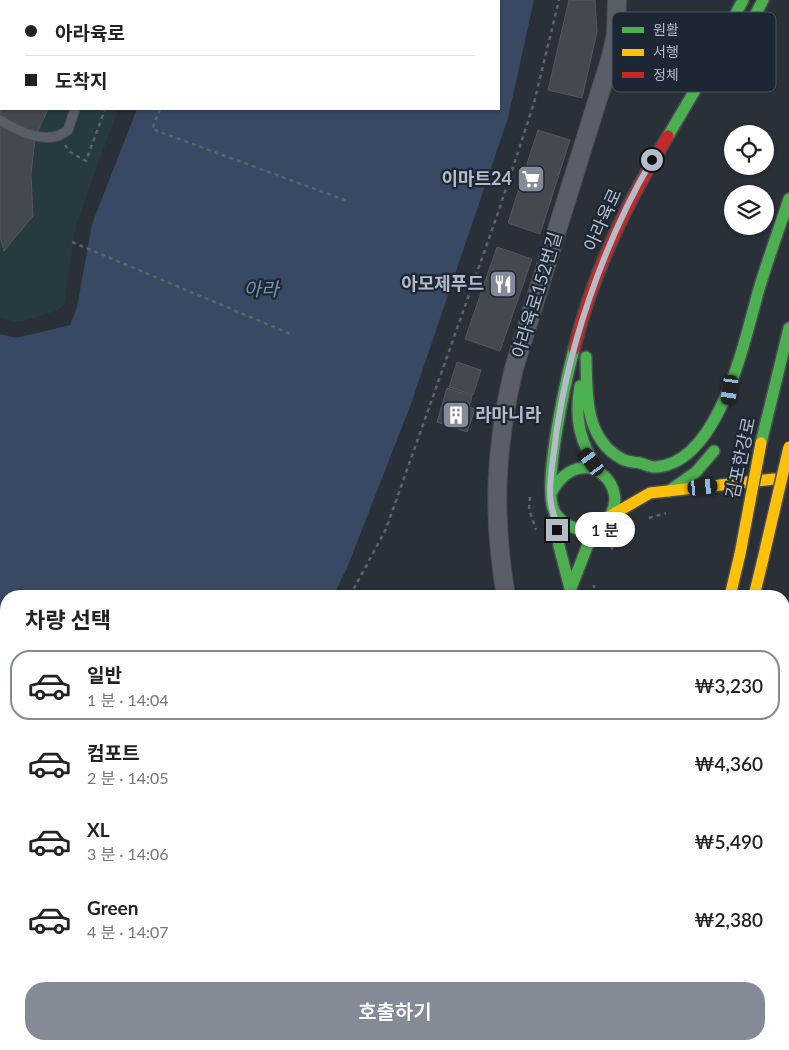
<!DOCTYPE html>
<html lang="ko">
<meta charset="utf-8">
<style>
:root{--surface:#fff;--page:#f6f6f6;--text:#222;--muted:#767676;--line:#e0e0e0;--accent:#848b96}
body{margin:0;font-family:Lato,"Noto Sans KR",sans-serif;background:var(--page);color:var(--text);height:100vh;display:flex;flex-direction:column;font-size:19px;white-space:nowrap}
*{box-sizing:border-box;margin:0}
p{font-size:16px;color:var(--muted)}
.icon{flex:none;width:28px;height:28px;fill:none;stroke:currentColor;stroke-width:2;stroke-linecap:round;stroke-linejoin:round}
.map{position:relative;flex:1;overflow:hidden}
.sheet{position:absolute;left:0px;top:590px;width:790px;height:460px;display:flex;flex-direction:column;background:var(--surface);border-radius:20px 20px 0 0;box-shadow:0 1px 4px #0004}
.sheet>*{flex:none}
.guide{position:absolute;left:0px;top:0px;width:500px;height:110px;box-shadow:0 1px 4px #0004;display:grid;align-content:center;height:110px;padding:0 25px;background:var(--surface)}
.buttons{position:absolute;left:724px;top:125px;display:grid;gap:10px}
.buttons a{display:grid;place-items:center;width:50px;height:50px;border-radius:50%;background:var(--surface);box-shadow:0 1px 4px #0004;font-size:25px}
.end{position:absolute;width:22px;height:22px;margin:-11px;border:6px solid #b4bcc9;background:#111;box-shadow:0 0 0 2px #111}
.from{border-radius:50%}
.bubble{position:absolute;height:35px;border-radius:18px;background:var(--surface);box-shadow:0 1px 4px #0004;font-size:16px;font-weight:600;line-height:35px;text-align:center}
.car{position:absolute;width:15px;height:30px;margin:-15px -8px;border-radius:6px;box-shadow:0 0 4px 1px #0007;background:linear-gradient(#222 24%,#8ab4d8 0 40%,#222 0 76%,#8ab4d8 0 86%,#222 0)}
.guide b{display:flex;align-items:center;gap:18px;height:48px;font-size:19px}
.guide b+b{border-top:1px solid var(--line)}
.guide i{width:12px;height:12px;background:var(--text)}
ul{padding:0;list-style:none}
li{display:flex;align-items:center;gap:15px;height:70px;margin:0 10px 8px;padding:0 15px;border:2px solid transparent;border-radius:20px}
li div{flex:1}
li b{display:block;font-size:19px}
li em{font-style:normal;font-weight:600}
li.current{border-color:var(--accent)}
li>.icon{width:45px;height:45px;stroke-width:1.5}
h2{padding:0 25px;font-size:22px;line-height:60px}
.action{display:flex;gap:10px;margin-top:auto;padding:10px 25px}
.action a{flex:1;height:58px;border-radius:20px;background:var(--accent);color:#fff;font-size:20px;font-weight:600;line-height:58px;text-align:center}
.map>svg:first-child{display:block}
</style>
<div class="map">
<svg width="789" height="1050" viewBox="0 0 789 1050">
<rect width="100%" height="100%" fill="#2a3038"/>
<path fill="#273a3e" d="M0,0L30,1H1V109H118L76,225L64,305L56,311L23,321L15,322L0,317Z"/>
<path fill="#384963" d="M178,0H534L508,118L411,404L347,568L333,596H6V1044H115L114,1050H0V334L16,338L70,325L77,307L92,224L137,109H499V1Z
M789,746V806L784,831V768Z"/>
<path fill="#444950" stroke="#52575f" d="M569,0H595L597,32L582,98L548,90Z
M0,90L1,109H48L35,138L31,175L33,216L4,251L0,237Z
M538,130L570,140L540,234L508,223Z
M497,247L532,259L500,351L465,339Z
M457,362L481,370L473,395L449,387Z
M447,388L472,396L469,407L475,409L467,432L437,422Z
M788,1003H789V1029L784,1020Z
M319,1044H343L355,1050H316Z"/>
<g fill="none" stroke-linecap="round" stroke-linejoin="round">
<g stroke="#484c53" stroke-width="11">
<path id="lane" d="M0,21L1,22
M0,120C18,131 48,147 68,130L75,109"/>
</g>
<g stroke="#484c53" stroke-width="20">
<path id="street" d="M506,596C492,516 495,447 514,368L610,60L616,35L617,0
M784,693L789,680
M784,946L789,920
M434,1050L436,1044
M702,1050L703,1044
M763,1050L764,1044"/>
</g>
<g stroke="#484c53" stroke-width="14">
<path id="fast" d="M741,42L763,0
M668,136L704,75L743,0
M586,357C587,394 584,438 622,459C627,462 634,462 640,463C644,464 650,467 655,467C720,464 745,338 759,289C768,259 779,229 789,199
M580,386C574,419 580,443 599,471
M761,443L789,328
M669,491L696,472L714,451
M551,493C583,435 637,491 605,521C598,528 588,531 577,529C567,526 559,520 554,511C542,485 566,380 574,349
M555,514L559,546L572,596
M571,588L587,547L602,524
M527,1050L529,1044
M612,1050L614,1044
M636,1050L638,1044"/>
</g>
<g stroke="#484c53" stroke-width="14">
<path id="slow" d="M610,516L650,493L774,479
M730,596L740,554
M754,596L763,559"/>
</g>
<g stroke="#484c53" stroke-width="14">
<path id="jam" d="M574,349C593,272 626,203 668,136"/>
</g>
<path stroke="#5d636a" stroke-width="2.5" stroke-dasharray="4 4" stroke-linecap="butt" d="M144,1V0
M160,109L152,129L350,202
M65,145L70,152L86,161L105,109
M72,242L293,335
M530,497L529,509L536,530
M649,518L666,513
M611,549L632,528
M350,596L386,529L499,210L534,103L559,0
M594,596V585"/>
<use href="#lane" stroke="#5a5e66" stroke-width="9"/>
<use href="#street" stroke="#5a5e66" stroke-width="18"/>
<use href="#fast" stroke="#4caf50" stroke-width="11"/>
<use href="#slow" stroke="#ffc107" stroke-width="11"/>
<use href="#jam" stroke="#c62828" stroke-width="11"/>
<g stroke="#474c53" stroke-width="14" stroke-linecap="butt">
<path id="slow-bridge" d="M740,554L761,443
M763,559L789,447"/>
</g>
<use href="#slow-bridge" stroke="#ffc107" stroke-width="11"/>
</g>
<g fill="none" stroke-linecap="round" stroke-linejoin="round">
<path stroke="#b4bcc9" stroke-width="6" d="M557,530C556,521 553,513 551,504C548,488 552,467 554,451C565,354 603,243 652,160"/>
</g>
<defs>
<g id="supermarket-square" transform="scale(1.4375)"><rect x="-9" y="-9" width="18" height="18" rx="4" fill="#848b96" stroke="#1d2633"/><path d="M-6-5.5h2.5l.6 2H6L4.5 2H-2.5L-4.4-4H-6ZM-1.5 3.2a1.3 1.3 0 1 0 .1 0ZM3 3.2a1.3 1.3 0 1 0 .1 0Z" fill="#fff"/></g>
<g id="restaurant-square" transform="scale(1.4375)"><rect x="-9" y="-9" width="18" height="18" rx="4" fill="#848b96" stroke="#1d2633"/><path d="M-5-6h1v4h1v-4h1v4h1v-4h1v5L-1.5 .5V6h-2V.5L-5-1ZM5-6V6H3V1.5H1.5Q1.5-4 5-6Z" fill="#fff"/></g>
<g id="building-square" transform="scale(1.4375)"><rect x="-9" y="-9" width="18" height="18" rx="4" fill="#848b96" stroke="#1d2633"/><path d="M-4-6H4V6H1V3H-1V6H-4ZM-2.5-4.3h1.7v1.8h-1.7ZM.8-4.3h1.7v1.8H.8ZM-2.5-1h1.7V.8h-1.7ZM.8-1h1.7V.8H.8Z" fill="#fff"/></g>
</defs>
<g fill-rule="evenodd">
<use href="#supermarket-square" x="531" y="179"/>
<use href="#restaurant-square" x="503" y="284"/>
<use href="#building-square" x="456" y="415"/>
</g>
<g text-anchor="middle" stroke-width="4.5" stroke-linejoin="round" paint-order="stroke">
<g font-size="18" font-weight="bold" fill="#b4bcc9" stroke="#1d2633" text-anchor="end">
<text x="512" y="185">이마트24</text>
<text x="484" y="290">아모제푸드</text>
<text x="475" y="421" text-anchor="start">라마니라</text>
</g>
<g font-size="18" fill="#b4bcc9" stroke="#1d2633">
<text transform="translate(603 220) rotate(-66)" y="6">아라육로</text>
<text transform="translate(537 295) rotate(-73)" y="6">아라육로152번길</text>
<text transform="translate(741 458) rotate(-78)" y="6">김포한강로</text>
</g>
<g font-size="19" font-style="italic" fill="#7c92b1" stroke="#1d2633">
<text x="261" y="296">아라</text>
</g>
</g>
<rect x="612" y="12" width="164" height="80" rx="8" fill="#1d2633" stroke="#4a5360" stroke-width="1"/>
<rect x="622" y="27" width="22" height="6" fill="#4caf50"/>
<rect x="622" y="49" width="22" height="7" fill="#ffc107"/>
<rect x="622" y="72" width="22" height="6" fill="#c62828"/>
<g font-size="14" fill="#b4bcc9">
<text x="653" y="35">원활</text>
<text x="653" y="57">서행</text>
<text x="653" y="80">정체</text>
</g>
</svg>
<div class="buttons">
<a><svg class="icon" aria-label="locate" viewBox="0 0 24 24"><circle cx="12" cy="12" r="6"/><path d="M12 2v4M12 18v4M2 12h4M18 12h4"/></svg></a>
<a><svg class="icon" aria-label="layers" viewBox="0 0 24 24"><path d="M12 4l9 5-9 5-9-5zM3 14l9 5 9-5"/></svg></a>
</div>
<i class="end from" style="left:652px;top:160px"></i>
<i class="end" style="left:557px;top:530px"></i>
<div class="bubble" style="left:575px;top:512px;width:60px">1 분</div>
<i class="car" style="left:730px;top:390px;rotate:188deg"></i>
<i class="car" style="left:592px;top:462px;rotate:324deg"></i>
<i class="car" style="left:703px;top:487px;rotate:84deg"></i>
<div class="guide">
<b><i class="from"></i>아라육로</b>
<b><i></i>도착지</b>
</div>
<section class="sheet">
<h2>차량 선택</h2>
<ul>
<li class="current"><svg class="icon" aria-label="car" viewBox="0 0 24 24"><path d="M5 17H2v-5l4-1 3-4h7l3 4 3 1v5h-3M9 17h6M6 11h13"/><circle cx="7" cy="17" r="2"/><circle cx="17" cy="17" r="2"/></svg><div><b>일반</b><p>1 분 · 14:04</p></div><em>₩3,230</em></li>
<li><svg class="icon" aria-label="car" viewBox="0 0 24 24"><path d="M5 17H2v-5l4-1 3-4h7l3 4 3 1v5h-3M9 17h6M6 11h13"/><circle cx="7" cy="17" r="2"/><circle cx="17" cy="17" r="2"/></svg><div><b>컴포트</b><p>2 분 · 14:05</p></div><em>₩4,360</em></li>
<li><svg class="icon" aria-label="car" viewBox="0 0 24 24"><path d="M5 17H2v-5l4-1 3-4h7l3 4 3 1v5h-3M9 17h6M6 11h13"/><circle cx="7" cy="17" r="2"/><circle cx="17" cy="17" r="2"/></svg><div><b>XL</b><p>3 분 · 14:06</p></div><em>₩5,490</em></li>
<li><svg class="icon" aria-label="car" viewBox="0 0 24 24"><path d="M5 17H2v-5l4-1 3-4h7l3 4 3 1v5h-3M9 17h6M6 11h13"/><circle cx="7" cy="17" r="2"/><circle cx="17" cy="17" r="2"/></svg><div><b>Green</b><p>4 분 · 14:07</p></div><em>₩2,380</em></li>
</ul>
<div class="action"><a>호출하기</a></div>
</section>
</div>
